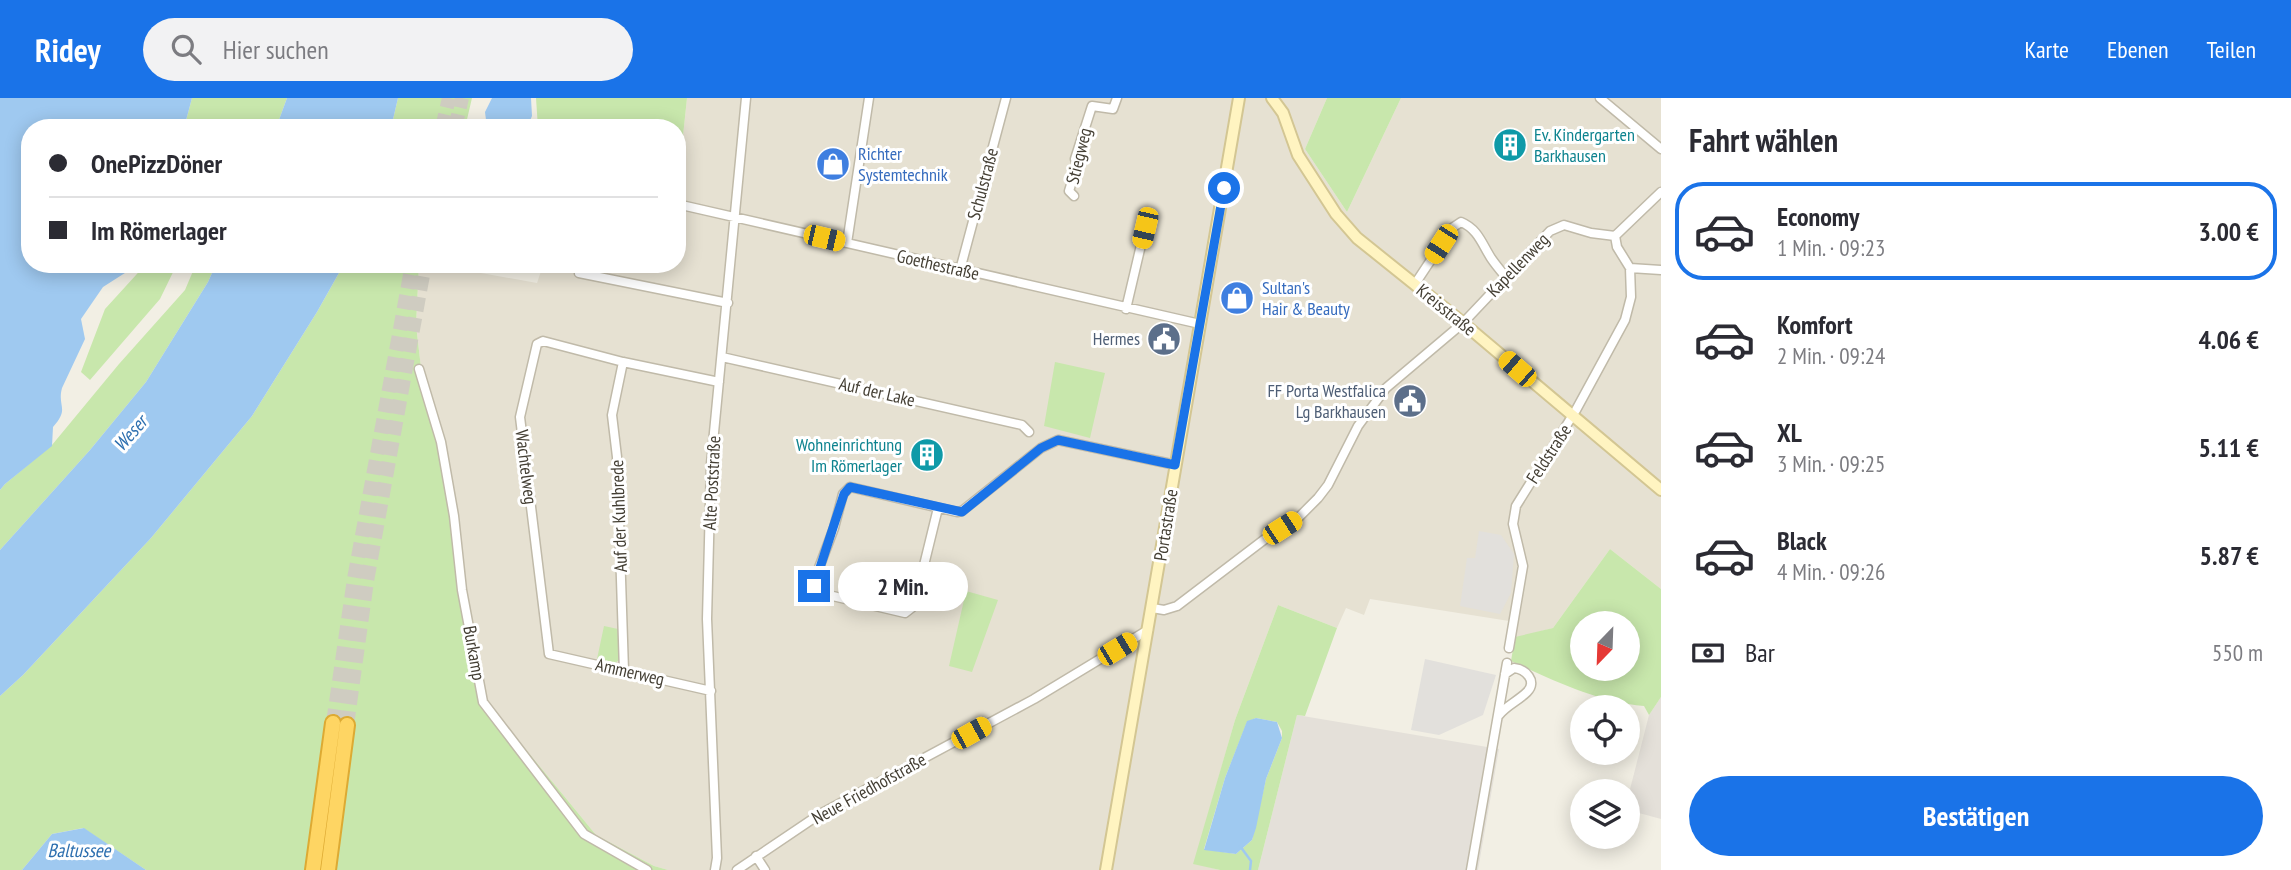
<!DOCTYPE html>
<html lang="de">
<meta charset="utf-8">
<style>
:root{--surface:#fff;--page:#f2f2f3;--text:#2b2b33;--muted:#7c7c81;--line:#e1e1e2;--accent:#1a73e8}
body{margin:0;font-family:"PT Sans Narrow",sans-serif;background:var(--page);color:var(--text);height:100vh;display:flex;flex-direction:column;font-size:26px;white-space:nowrap}
*{box-sizing:border-box;margin:0}
p{font-size:23px;color:var(--muted)}
.icon{flex:none;width:38px;height:38px;fill:none;stroke:currentColor;stroke-width:2;stroke-linecap:round;stroke-linejoin:round}
.map{position:relative;flex:1;overflow:hidden}
.details{display:flex;flex-direction:column;background:var(--surface);width:630px}
.details>*{flex:none}
.guide{position:absolute;left:21px;top:21px;width:665px;height:154px;border-radius:28px;box-shadow:0 4px 18px #0003;display:grid;align-content:center;height:154px;padding:0 28px;background:var(--surface)}
.needle{width:46px;rotate:203deg}
.tools{position:absolute;left:1570px;top:513px;display:grid;gap:14px}
.tools a{display:grid;place-items:center;width:70px;height:70px;border-radius:50%;background:var(--surface);box-shadow:0 4px 18px #0003;font-size:35px}
.end{position:absolute;width:32px;height:32px;margin:-16px;border:9px solid #1a73e8;background:#fff;box-shadow:0 0 0 4px #fff}
.from{border-radius:50%}
.bubble{position:absolute;height:49px;border-radius:24px;background:var(--surface);box-shadow:0 4px 18px #0003;font-size:23px;font-weight:700;line-height:49px;text-align:center}
.car{position:absolute;width:21px;height:42px;margin:-21px -10px;border-radius:9px;box-shadow:0 0 5px 2px #0007;background:linear-gradient(#f5c518 24%,#345 0 40%,#f5c518 0 76%,#345 0 86%,#f5c518 0)}
.guide b{display:flex;align-items:center;gap:24px;height:66px;font-size:26px}
.guide b+b{border-top:2px solid var(--line)}
.guide i{width:18px;height:18px;background:var(--text)}
ul{padding:0;list-style:none}
li{display:flex;align-items:center;gap:21px;height:98px;margin:0 14px 10px;padding:0 14px;border:4px solid transparent;border-radius:28px}
li div{flex:1}
li b{display:block;font-size:26px}
li em{font-style:normal;font-weight:700}
li.current{border-color:var(--accent)}
li>.icon{width:63px;height:63px;stroke-width:1.5}
h2{padding:0 28px;font-size:32px;line-height:84px}
.pay{display:flex;align-items:center;gap:18px;height:77px;padding:0 28px;font-size:26px}
.pay p{margin-inline-start:auto}
.button{display:flex;gap:14px;margin-top:auto;padding:14px 28px}
.button a{flex:1;height:80px;border-radius:42px;background:var(--accent);color:#fff;font-size:28px;font-weight:700;line-height:80px;text-align:center}
header{display:flex;align-items:center;gap:42px;box-sizing:border-box;height:98px;padding:0 35px;background:var(--accent);color:#fff}
header strong{font-size:33px}
nav{display:flex;gap:38px;margin-inline-start:auto;font-size:24px}
.search{width:490px;height:63px;background:var(--page);display:flex;align-items:center;gap:18px;box-sizing:border-box;padding:0 24px;border-radius:38px;color:var(--muted);font-size:26px}
main{display:flex;flex:1;min-height:0}
.map>svg:first-child{display:block}
</style>
<header>
<strong>Ridey</strong>
<div class="search"><svg class="icon" aria-label="search" viewBox="0 0 24 24"><circle cx="10" cy="10" r="6"/><path d="M15 15l6 6"/></svg>Hier suchen</div>
<nav><a>Karte</a><a>Ebenen</a><a>Teilen</a></nav>
</header>
<main>
<div class="map">
<svg width="1661" height="772" viewBox="0 0 1661 772">
<rect width="100%" height="100%" fill="#f2efe4"/>
<path fill="#e6e1d2" d="M687,0H1327L1305,51L1347,114L1401,0H1661V491L1610,451L1553,530L1519,539L1507,538L1509,523L1370,501L1364,517L1346,510L1337,530L1278,507L1235,622L1194,765L1220,772H668L654,768L596,737L482,598L421,270L416,227L419,166H431L537,185L543,167L677,166V76H679Z"/>
<path fill="#e4e0d9" d="M1661,599V721L1628,712V699L1649,617Z
M1297,617L1499,651L1478,772H1258Z"/>
<path fill="#c8e7ac" fill-rule="evenodd" d="M192,0H287L276,30H184Z
M398,0H472L465,30H391Z
M536,0H687L679,76H677V30H538Z
M1327,0H1401L1347,114L1305,51Z
M146,166H177L160,201L90,282L81,274L105,211Z
M196,166H216L208,184L146,284L90,352L0,452V392L5,386L52,347L119,266L185,192Z
M344,166H419L416,227L421,270L443,344L482,598L596,737L654,768L668,772H146L83,730L52,736L22,772H0V598L23,577L151,440L252,318L317,214Z
M1055,264L1105,275L1090,340L1044,328Z
M1610,451L1661,491V599L1649,617L1644,608C1598,604 1552,582 1511,563L1515,539L1553,530ZM1582,525H1628V570H1582Z
M966,493L998,502L972,574L949,568Z
M1278,507L1337,530L1305,618L1297,617L1258,772H1220L1193,766L1235,622ZM1256,620L1277,624L1282,633V640L1266,681L1252,742L1236,756L1204,751L1225,680L1247,624Z
M604,528L618,531L619,562L615,565L597,561Z"/>
<path fill="#e2e0dc" d="M1479,433L1501,437L1514,456L1511,495L1500,516L1460,508L1467,460H1475Z
M1425,561L1496,577L1483,617L1439,637L1411,632Z"/>
<path fill="#9fc9f0" d="M0,0H192L184,30H30V166H139L103,189L81,221L85,241L62,290C57,309 70,310 53,329L52,348L5,386L0,392Z
M287,0H398L391,30H276Z
M492,0H531L532,18L527,30H487L485,14Z
M216,166H344L317,214L252,318L151,440L23,577L0,598V452L90,352L146,284L208,184Z
M1256,620L1277,624L1282,640L1266,681L1256,730L1252,742L1236,756L1204,752L1225,680L1247,623Z
M84,730L146,772H22L52,736Z"/>
<g fill="none" stroke-linecap="round" stroke-linejoin="round">
<path stroke="#9fc9f0" stroke-width="2.5" d="M1240,748L1251,763L1250,772"/>
<path stroke="#cfccc1" stroke-width="14" stroke-dasharray="14 7" stroke-linecap="butt" d="M442,30L449,0
M455,30L462,0
M333,625L354,481L412,166
M347,627L367,483L425,166"/>
<g stroke="#c0baa9" stroke-width="11">
<path id="street" d="M1600,0L1661,51
M1074,98L1069,93L1077,67L1075,61L1092,8L1113,11L1117,0
M677,106L1200,226
M1615,138L1617,149L1630,170L1661,172
M1615,138L1661,94
M847,145L869,0
M960,172L1006,0
M579,175L728,205
M1415,186L1452,130L1461,124C1478,131 1482,146 1491,160C1495,166 1500,172 1505,178
M1126,211L1145,130
M722,259L1022,327L1029,334
M623,264L612,317L617,359L624,573
M419,271L441,344L454,418L462,492L483,604L584,736L647,772
M938,410L914,508L905,515L820,495L816,492L814,483L834,430L843,396L850,389L957,414L962,413L1041,350L1058,342L1176,367
M1152,510L1164,512L1177,508L1265,441L1299,419L1318,400L1328,387L1358,328L1386,290L1463,225L1550,133L1564,127L1591,135L1615,138
M1509,550L1523,468L1513,426L1516,408L1576,312L1625,222L1631,199L1630,170
M711,593L549,556L520,319L537,246L543,243L623,264L719,284
M1499,617C1507,607 1518,603 1527,594C1538,583 1525,571 1514,570L1505,576
M756,758L765,772
M715,772L717,760L707,521L711,366L746,0
M737,772L820,716L1034,601L1148,532
M1471,772L1507,565"/>
</g>
<g stroke="#d3c693" stroke-width="14">
<path id="secondary" d="M1272,0L1283,15L1298,57L1336,116L1357,140L1463,225L1661,392
M1106,772L1239,0"/>
</g>
<g stroke="#da3" stroke-width="18">
<path id="highway" d="M313,772L333,625
M328,772L347,627"/>
</g>
<use href="#street" stroke="#fff" stroke-width="8"/>
<use href="#secondary" stroke="#fff4c1" stroke-width="10"/>
<use href="#highway" stroke="#fed563" stroke-width="14"/>
</g>
<g fill="none" stroke-linecap="round" stroke-linejoin="round">
<path stroke="#1a73e8" stroke-width="9" d="M814,488L844,396L850,389L962,414L1041,350L1058,342L1175,367L1224,90"/>
</g>
<defs>
<g id="building-disc" transform="scale(1.75)"><circle r="9.5" fill="#0f9aa8" stroke="#fff"/><path d="M-4-6H4V6H1V3H-1V6H-4ZM-2.5-4.3h1.7v1.8h-1.7ZM.8-4.3h1.7v1.8H.8ZM-2.5-1h1.7V.8h-1.7ZM.8-1h1.7V.8H.8Z" fill="#fff"/></g>
<g id="shop-disc" transform="scale(1.75)"><circle r="9.5" fill="#3f7fe0" stroke="#fff"/><path d="M-5-2.5h2.3a2.7 3.5 0 0 1 5.4 0H5L5.5 6h-11ZM-1.5-2.5h3a1.5 2.3 0 0 0-3 0Z" fill="#fff"/></g>
<g id="civic-disc" transform="scale(1.75)"><circle r="9.5" fill="#5c6f8a" stroke="#fff"/><path d="M-.6-6.5H3V-4.5H.6V-3L4-1V1h2V6H-6V1h2V-1L-.6-3ZM-1.2 2.5V6h2.4V2.5Z" fill="#fff"/></g>
</defs>
<g fill-rule="evenodd">
<use href="#building-disc" x="1510" y="47"/>
<use href="#shop-disc" x="833" y="66"/>
<use href="#shop-disc" x="1237" y="200"/>
<use href="#civic-disc" x="1164" y="241"/>
<use href="#civic-disc" x="1410" y="303"/>
<use href="#building-disc" x="927" y="357"/>
</g>
<g text-anchor="middle" stroke-width="6" stroke-linejoin="round" paint-order="stroke">
<g font-size="18" fill="#0d838f" stroke="#fff" text-anchor="start">
<text x="1534" y="43">Ev. Kindergarten<tspan x="1534" dy="21">Barkhausen</tspan></text>
<text x="902" y="353" text-anchor="end">Wohneinrichtung<tspan x="902" dy="21">Im Römerlager</tspan></text>
</g>
<g font-size="18" fill="#366cbe" stroke="#fff" text-anchor="start">
<text x="858" y="62">Richter<tspan x="858" dy="21">Systemtechnik</tspan></text>
<text x="1262" y="196">Sultan's<tspan x="1262" dy="21">Hair &amp; Beauty</tspan></text>
</g>
<g font-size="18" fill="#443f34" stroke="#fff">
<text transform="translate(1079 58) rotate(-76)" y="6">Stiegweg</text>
<text transform="translate(983 86) rotate(-75)" y="6">Schulstraße</text>
<text transform="translate(938 167) rotate(13)" y="6">Goethestraße</text>
<text transform="translate(1518 167) rotate(-46)" y="6">Kapellenweg</text>
<text transform="translate(1446 212) rotate(39)" y="6">Kreisstraße</text>
<text transform="translate(877 294) rotate(13)" y="6">Auf der Lake</text>
<text transform="translate(1549 356) rotate(-57)" y="6">Feldstraße</text>
<text transform="translate(526 369) rotate(83)" y="6">Wachtelweg</text>
<text transform="translate(712 385) rotate(-87)" y="6">Alte Poststraße</text>
<text transform="translate(619 418) rotate(-92)" y="6">Auf der Kuhlbrede</text>
<text transform="translate(1166 427) rotate(-81)" y="6">Portastraße</text>
<text transform="translate(474 555) rotate(80)" y="6">Burkamp</text>
<text transform="translate(630 574) rotate(13)" y="6">Ammerweg</text>
<text transform="translate(869 691) rotate(-29)" y="6">Neue Friedhofstraße</text>
</g>
<g font-size="18" fill="#4e5e75" stroke="#fff" text-anchor="end">
<text x="1140" y="247">Hermes</text>
<text x="1386" y="299">FF Porta Westfalica<tspan x="1386" dy="21">Lg Barkhausen</tspan></text>
</g>
<g font-size="19" font-style="italic" fill="#2d6faf" stroke="#fff">
<text transform="translate(130 335) rotate(-49)" y="7">Weser</text>
<text x="79" y="759">Baltussee</text>
</g>
</g>
</svg>
<div class="tools">
<a><svg class="needle" viewBox="-14 -14 28 28"><path d="M0-13l5 13h-10z" fill="#e53935"/><path d="M0 13l5-13h-10z" fill="#7c7c81"/></svg></a>
<a><svg class="icon" aria-label="locate" viewBox="0 0 24 24"><circle cx="12" cy="12" r="6"/><path d="M12 2v4M12 18v4M2 12h4M18 12h4"/></svg></a>
<a><svg class="icon" aria-label="layers" viewBox="0 0 24 24"><path d="M12 4l9 5-9 5-9-5zM3 14l9 5 9-5"/></svg></a>
</div>
<i class="end from" style="left:1224px;top:90px"></i>
<i class="end" style="left:814px;top:488px"></i>
<div class="bubble" style="left:838px;top:464px;width:130px">2 Min.</div>
<i class="car" style="left:1145px;top:130px;rotate:193deg"></i>
<i class="car" style="left:824px;top:140px;rotate:103deg"></i>
<i class="car" style="left:1441px;top:146px;rotate:213deg"></i>
<i class="car" style="left:1517px;top:271px;rotate:311deg"></i>
<i class="car" style="left:1282px;top:430px;rotate:57deg"></i>
<i class="car" style="left:1117px;top:551px;rotate:59deg"></i>
<i class="car" style="left:971px;top:635px;rotate:61deg"></i>
<div class="guide">
<b><i class="from"></i>OnePizzDöner</b>
<b><i></i>Im Römerlager</b>
</div>
</div>
<section class="details">
<h2>Fahrt wählen</h2>
<ul>
<li class="current"><svg class="icon" aria-label="car" viewBox="0 0 24 24"><path d="M5 17H2v-5l4-1 3-4h7l3 4 3 1v5h-3M9 17h6M6 11h13"/><circle cx="7" cy="17" r="2"/><circle cx="17" cy="17" r="2"/></svg><div><b>Economy</b><p>1 Min. · 09:23</p></div><em>3.00 €</em></li>
<li><svg class="icon" aria-label="car" viewBox="0 0 24 24"><path d="M5 17H2v-5l4-1 3-4h7l3 4 3 1v5h-3M9 17h6M6 11h13"/><circle cx="7" cy="17" r="2"/><circle cx="17" cy="17" r="2"/></svg><div><b>Komfort</b><p>2 Min. · 09:24</p></div><em>4.06 €</em></li>
<li><svg class="icon" aria-label="car" viewBox="0 0 24 24"><path d="M5 17H2v-5l4-1 3-4h7l3 4 3 1v5h-3M9 17h6M6 11h13"/><circle cx="7" cy="17" r="2"/><circle cx="17" cy="17" r="2"/></svg><div><b>XL</b><p>3 Min. · 09:25</p></div><em>5.11 €</em></li>
<li><svg class="icon" aria-label="car" viewBox="0 0 24 24"><path d="M5 17H2v-5l4-1 3-4h7l3 4 3 1v5h-3M9 17h6M6 11h13"/><circle cx="7" cy="17" r="2"/><circle cx="17" cy="17" r="2"/></svg><div><b>Black</b><p>4 Min. · 09:26</p></div><em>5.87 €</em></li>
</ul>
<div class="pay"><svg class="icon" aria-label="cash" viewBox="0 0 24 24"><path d="M3 7h18v10H3z"/><circle cx="12" cy="12" r="2"/></svg>Bar<p>550 m</p></div>
<div class="button"><a>Bestätigen</a></div>
</section>
</main>
